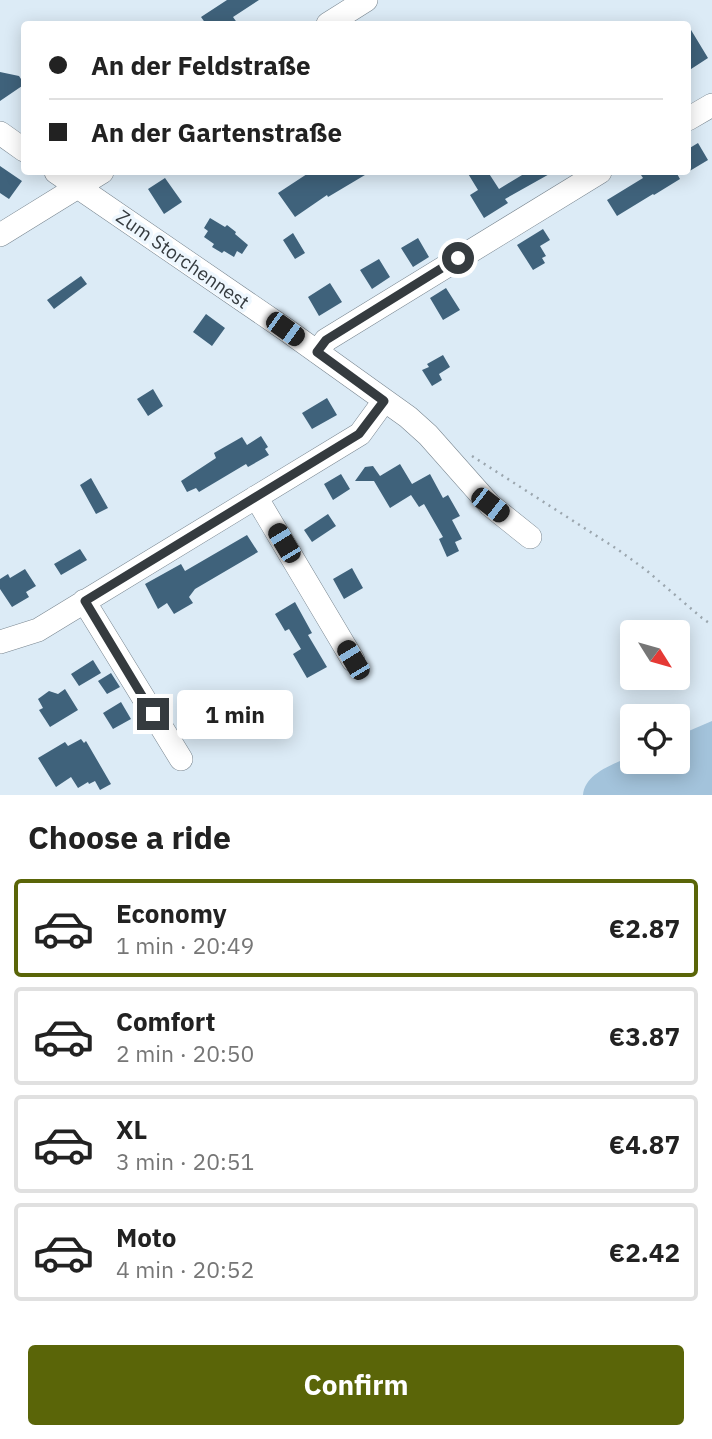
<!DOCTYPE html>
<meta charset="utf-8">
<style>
:root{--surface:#fff;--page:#f2f2f2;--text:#222;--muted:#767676;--line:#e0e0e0;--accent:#5a6508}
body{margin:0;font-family:"IBM Plex Sans",sans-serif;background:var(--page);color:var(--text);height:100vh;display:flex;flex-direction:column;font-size:26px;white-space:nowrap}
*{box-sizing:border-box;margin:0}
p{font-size:23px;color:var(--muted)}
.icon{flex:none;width:38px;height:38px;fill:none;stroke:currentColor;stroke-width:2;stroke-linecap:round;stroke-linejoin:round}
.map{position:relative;height:795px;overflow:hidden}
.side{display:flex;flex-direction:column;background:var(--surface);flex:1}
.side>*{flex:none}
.banner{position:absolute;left:21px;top:21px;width:670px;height:154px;border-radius:7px;box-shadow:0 4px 18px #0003;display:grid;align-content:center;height:154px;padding:0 28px;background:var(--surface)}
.needle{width:46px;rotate:127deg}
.buttons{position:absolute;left:620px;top:620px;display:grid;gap:14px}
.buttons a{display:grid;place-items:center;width:70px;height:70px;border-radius:7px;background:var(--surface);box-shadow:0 4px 18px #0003;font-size:35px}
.end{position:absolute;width:32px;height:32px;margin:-16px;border:9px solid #353b3f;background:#fff;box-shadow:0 0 0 4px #fff}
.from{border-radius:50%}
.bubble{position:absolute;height:49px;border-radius:7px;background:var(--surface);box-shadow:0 4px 18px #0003;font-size:23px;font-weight:700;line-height:49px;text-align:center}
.car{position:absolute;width:21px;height:42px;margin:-21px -10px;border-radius:9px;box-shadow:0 0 5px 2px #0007;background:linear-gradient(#222 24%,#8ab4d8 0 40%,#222 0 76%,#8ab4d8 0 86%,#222 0)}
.banner b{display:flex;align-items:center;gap:24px;height:66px;font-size:26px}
.banner b+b{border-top:2px solid var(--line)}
.banner i{width:18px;height:18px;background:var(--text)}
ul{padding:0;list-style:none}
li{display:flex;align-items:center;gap:21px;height:98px;margin:0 14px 10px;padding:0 14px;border:4px solid var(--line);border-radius:7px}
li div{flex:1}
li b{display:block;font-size:26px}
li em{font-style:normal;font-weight:700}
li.current{border-color:var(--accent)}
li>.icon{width:63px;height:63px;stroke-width:1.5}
h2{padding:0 28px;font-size:32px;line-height:84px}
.button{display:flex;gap:14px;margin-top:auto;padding:14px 28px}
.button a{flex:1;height:80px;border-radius:7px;background:var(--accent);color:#fff;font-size:28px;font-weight:700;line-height:80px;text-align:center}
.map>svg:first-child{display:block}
</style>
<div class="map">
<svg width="712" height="795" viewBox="0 0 712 795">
<rect width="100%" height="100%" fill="#dcebf6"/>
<path fill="#a3c3db" d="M712,721V795H583C585,773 614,764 632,756V761H677V736Z"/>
<path fill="#3f627b" d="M227,0H259L233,17L238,24H206L201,17Z
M688,25L708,58L688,71Z
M0,72L19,76L23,82L22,86L0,101Z
M698,143L708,160L688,172V149Z
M0,166L22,181L9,199L0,193Z
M310,172H370L328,197L327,195L295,217L278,193Z
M467,172H488L499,189L527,172H553L505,199L508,203L484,218L470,195L478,190Z
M639,172H676L680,179L654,195L653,194L617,216L607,200L643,178Z
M165,178L182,202L164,214L148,189Z
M210,218L225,227L227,225L236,232L235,234L248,245L242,254L237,251L234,257L224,251L222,253L212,247L214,244L204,237L208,231L204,228Z
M543,229L550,240L540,246L546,256L542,258L545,263L533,270L517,245Z
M293,233L305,253L295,259L283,240Z
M418,238L429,257L413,267L401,248Z
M379,259L390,277L372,289L360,270Z
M81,276L87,284L54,309L47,300Z
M330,283L342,302L319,316L308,297Z
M446,288L460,310L443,320L430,298Z
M206,314L225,328L212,346L193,332Z
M443,355L450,367L439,374L442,380L432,386L422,370L429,367L427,364Z
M153,389L163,406L148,416L137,399Z
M327,398L337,415L312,429L302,413Z
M261,436L268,447L265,449L269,455L248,467L246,464L199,492L196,488L187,492L181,481L216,458L214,453L242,437L247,445Z
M400,464L412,484L430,474L443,498L448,495L460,516L452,520L462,539L455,542L459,551L447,557L439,539L443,537L424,504L419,507L411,495L390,508L374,481H355L365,467L373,466L380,476Z
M341,474L350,489L333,500L324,484Z
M91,478L108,508L96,514L80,485Z
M328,514L336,526L312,542L304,530Z
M247,535L258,552L195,589L189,597L193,603L174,614L167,603L158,609L145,584L181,564L185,571Z
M80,549L87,560L61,575L54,564Z
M352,568L363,588L344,599L333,579Z
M25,569L36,586L26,592L29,597L12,607L0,589V579L8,574L10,578Z
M295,602L312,633L308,635L327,667L307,678L293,654L301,649L289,629L285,631L275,614Z
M93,660L101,673L79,686L71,674Z
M111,673L120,687L107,694L98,681Z
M65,689L78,710L50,727L39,710L43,708L38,699L49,691L58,694Z
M242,692L250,706L236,714L229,702L232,701L230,699Z
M121,702L131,719L113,729L103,713Z
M81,739L84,743L86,741L111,784L100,790L95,781L89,784L88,782L78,788L71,777L56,787L38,758L65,742L68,746Z"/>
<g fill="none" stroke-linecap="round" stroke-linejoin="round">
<g stroke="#78858f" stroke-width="24">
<path id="minor" d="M328,24L366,0
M688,119L712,105
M0,133L24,150
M56,172L285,329L408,417L428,435L490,505L530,537
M0,235L102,172
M317,352L326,340L600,172
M256,497L353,660
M84,601L181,759
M0,642L38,630L360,434L384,401"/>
</g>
<path stroke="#9ba6ae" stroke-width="2.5" stroke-dasharray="2 5" stroke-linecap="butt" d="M472,456L617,549L646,570L702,618L712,625"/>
<use href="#minor" stroke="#fff" stroke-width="23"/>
</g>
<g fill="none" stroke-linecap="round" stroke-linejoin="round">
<path stroke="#353b3f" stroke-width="9" d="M153,714L85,601L359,434L384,401L317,352L326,340L458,258"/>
</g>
<g text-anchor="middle" stroke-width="7" stroke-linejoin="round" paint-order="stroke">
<g font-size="19" fill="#353b3f" stroke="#eef7fe">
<text transform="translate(183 259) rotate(35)" y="7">Zum Storchennest</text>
</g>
</g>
</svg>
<div class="buttons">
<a><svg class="needle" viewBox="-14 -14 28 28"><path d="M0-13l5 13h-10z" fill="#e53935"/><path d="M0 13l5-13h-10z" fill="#767676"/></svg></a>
<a><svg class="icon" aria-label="locate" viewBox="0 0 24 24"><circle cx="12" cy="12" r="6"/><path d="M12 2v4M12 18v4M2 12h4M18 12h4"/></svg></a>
</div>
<i class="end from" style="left:458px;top:258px"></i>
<i class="end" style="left:153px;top:714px"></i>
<div class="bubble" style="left:177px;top:690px;width:116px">1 min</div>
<i class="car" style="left:285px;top:329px;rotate:126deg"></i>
<i class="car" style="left:490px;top:505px;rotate:128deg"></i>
<i class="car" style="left:284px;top:543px;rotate:329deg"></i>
<i class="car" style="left:353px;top:660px;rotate:329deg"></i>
<div class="banner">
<b><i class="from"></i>An der Feldstraße</b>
<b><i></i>An der Gartenstraße</b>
</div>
</div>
<section class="side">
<h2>Choose a ride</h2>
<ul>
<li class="current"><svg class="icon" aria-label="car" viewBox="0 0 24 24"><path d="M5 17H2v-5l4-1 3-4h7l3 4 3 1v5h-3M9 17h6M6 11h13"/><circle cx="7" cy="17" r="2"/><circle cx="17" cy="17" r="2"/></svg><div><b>Economy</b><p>1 min · 20:49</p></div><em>€2.87</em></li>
<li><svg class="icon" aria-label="car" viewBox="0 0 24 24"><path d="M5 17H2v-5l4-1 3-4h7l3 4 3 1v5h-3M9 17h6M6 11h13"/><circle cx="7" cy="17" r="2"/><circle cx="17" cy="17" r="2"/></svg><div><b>Comfort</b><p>2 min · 20:50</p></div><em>€3.87</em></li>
<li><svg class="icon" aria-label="car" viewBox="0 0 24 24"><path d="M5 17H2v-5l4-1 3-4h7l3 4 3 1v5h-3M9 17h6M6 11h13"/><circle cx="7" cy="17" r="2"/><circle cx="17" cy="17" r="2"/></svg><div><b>XL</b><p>3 min · 20:51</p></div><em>€4.87</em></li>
<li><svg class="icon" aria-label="car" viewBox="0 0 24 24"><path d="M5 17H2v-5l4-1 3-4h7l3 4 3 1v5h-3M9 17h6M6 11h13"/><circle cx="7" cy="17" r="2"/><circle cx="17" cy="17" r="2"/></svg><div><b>Moto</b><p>4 min · 20:52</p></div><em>€2.42</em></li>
</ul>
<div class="button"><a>Confirm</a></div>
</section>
